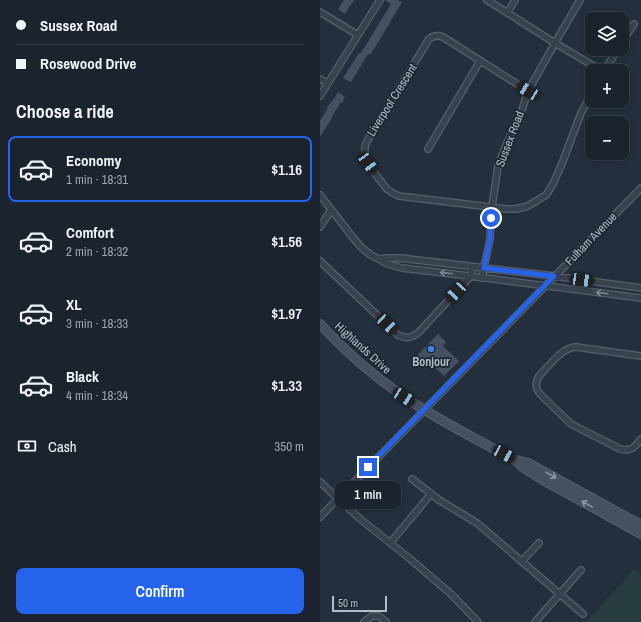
<!DOCTYPE html>
<meta charset="utf-8">
<style>
:root{--surface:#1b232e;--page:#282f3a;--text:#f1f3f6;--muted:#a0a4aa;--line:#39404a;--accent:#2563eb}
body{margin:0;font-family:"Archivo Narrow",sans-serif;background:var(--page);color:var(--text);height:100vh;display:flex;flex-direction:column;font-size:15px;white-space:nowrap}
*{box-sizing:border-box;margin:0}
p{font-size:13px;color:var(--muted)}
.icon{flex:none;width:22px;height:22px;fill:none;stroke:currentColor;stroke-width:2;stroke-linecap:round;stroke-linejoin:round}
.map{position:relative;flex:1;overflow:hidden}
.drawer{display:flex;flex-direction:column;background:var(--surface);width:320px}
.drawer>*{flex:none}
.banner{display:grid;align-content:center;height:88px;padding:0 16px;background:var(--surface)}
.fabs{position:absolute;left:265px;top:12px;display:grid;gap:8px}
.fabs a{display:grid;place-items:center;width:44px;height:44px;border-radius:8px;background:var(--surface);box-shadow:0 2px 6px #0003,0 0 0 1px var(--line);font-size:20px}
.scale{position:absolute;left:12px;bottom:10px;width:55px;box-sizing:border-box;padding-left:4px;border:2px solid #b4bcc9;border-top:0;font-size:11px;line-height:14px;white-space:nowrap;color:#b4bcc9;-webkit-text-stroke:3px #1d2633;paint-order:stroke}
.end{position:absolute;width:18px;height:18px;margin:-9px;border:5px solid #2563eb;background:#fff;box-shadow:0 0 0 2px #fff}
.from{border-radius:50%}
.bubble{position:absolute;height:28px;border-radius:8px;background:var(--surface);box-shadow:0 2px 6px #0003,0 0 0 1px var(--line);font-size:13px;font-weight:600;line-height:28px;text-align:center}
.car{position:absolute;width:12px;height:24px;margin:-12px -6px;border-radius:5px;box-shadow:0 0 3px 1px #0007;background:linear-gradient(#222 24%,#8ab4d8 0 40%,#222 0 76%,#8ab4d8 0 86%,#222 0)}
.banner b{display:flex;align-items:center;gap:14px;height:38px;font-size:15px}
.banner b+b{border-top:1px solid var(--line)}
.banner i{width:10px;height:10px;background:var(--text)}
ul{padding:0;list-style:none}
li{display:flex;align-items:center;gap:12px;height:66px;margin:0 8px 6px;padding:0 8px;border:2px solid transparent;border-radius:8px}
li div{flex:1}
li b{display:block;font-size:15px}
li em{font-style:normal;font-weight:600}
li.current{border-color:var(--accent)}
li>.icon{width:36px;height:36px;stroke-width:1.5}
h2{padding:0 16px;font-size:18px;line-height:48px}
.pay{display:flex;align-items:center;gap:10px;height:44px;padding:0 16px;font-size:15px}
.pay p{margin-inline-start:auto}
.primary-button{display:flex;gap:8px;margin-top:auto;padding:8px 16px}
.primary-button a{flex:1;height:46px;border-radius:8px;background:var(--accent);color:#fff;font-size:16px;font-weight:600;line-height:46px;text-align:center}
main{display:flex;flex:1;min-height:0}
.map>svg:first-child{display:block}
</style>
<main>
<section class="drawer">
<div class="banner">
<b><i class="from"></i>Sussex Road</b>
<b><i></i>Rosewood Drive</b>
</div>
<h2>Choose a ride</h2>
<ul>
<li class="current"><svg class="icon" aria-label="car" viewBox="0 0 24 24"><path d="M5 17H2v-5l4-1 3-4h7l3 4 3 1v5h-3M9 17h6M6 11h13"/><circle cx="7" cy="17" r="2"/><circle cx="17" cy="17" r="2"/></svg><div><b>Economy</b><p>1 min · 18:31</p></div><em>$1.16</em></li>
<li><svg class="icon" aria-label="car" viewBox="0 0 24 24"><path d="M5 17H2v-5l4-1 3-4h7l3 4 3 1v5h-3M9 17h6M6 11h13"/><circle cx="7" cy="17" r="2"/><circle cx="17" cy="17" r="2"/></svg><div><b>Comfort</b><p>2 min · 18:32</p></div><em>$1.56</em></li>
<li><svg class="icon" aria-label="car" viewBox="0 0 24 24"><path d="M5 17H2v-5l4-1 3-4h7l3 4 3 1v5h-3M9 17h6M6 11h13"/><circle cx="7" cy="17" r="2"/><circle cx="17" cy="17" r="2"/></svg><div><b>XL</b><p>3 min · 18:33</p></div><em>$1.97</em></li>
<li><svg class="icon" aria-label="car" viewBox="0 0 24 24"><path d="M5 17H2v-5l4-1 3-4h7l3 4 3 1v5h-3M9 17h6M6 11h13"/><circle cx="7" cy="17" r="2"/><circle cx="17" cy="17" r="2"/></svg><div><b>Black</b><p>4 min · 18:34</p></div><em>$1.33</em></li>
</ul>
<div class="pay"><svg class="icon" aria-label="cash" viewBox="0 0 24 24"><path d="M3 7h18v10H3z"/><circle cx="12" cy="12" r="2"/></svg>Cash<p>350 m</p></div>
<div class="primary-button"><a>Confirm</a></div>
</section>
<div class="map">
<svg width="321" height="622" viewBox="0 0 321 622">
<rect width="100%" height="100%" fill="#242f3e"/>
<path fill="#263c3f" d="M314,569L321,573V622H266Z"/>
<path fill="#455162" d="M24,0H34L25,14L18,9Z
M65,0H78L82,2L56,46L50,55L48,54L31,82L23,78L39,53L40,54L46,45L71,4Z
M18,92L25,97L22,103L21,102L12,116H13L0,137V121L8,108L7,107L11,102H12Z
M118,334L126,342L123,346L139,361L124,376L108,361L102,368L93,360Z"/>
<g fill="none" stroke-linecap="round" stroke-linejoin="round">
<g stroke="#565f6c" stroke-width="8">
<path id="street" d="M167,0L235,43L282,71
M0,12L38,35
M188,12L195,0
M302,42L314,24
M284,71L298,49
M0,79L8,83
M208,91L123,37C118,35 114,35 109,39L46,143C40,160 57,175 66,188C70,192 74,194 79,196L187,209H196L208,206L226,195L233,184L243,161L261,113L272,93
M0,96L60,0
M108,149L160,61
M0,195L34,239L42,248L51,255L68,264L82,268C162,277 241,288 321,298
M0,227L11,210
M60,259L67,258H80L234,276L321,288
M0,261L78,335C86,339 91,338 98,333L151,276L152,267
M162,278L170,239L172,207L178,166L187,143L201,113L208,91L235,43L260,0
M321,356L256,347C242,347 229,366 219,376C215,383 215,388 220,394L251,424L300,449C311,452 315,447 321,439
M92,479L119,500L157,523L263,614
M0,482L39,518L89,558L131,594L158,622
M0,517L321,188
M70,543L111,494
M202,561L219,543
M44,622L52,616H59L66,622
M215,622L261,570"/>
</g>
<g stroke="#565f6c" stroke-width="10">
<path id="secondary" d="M0,324C25,351 53,376 83,396C119,421 158,440 195,460L204,468L223,480L321,534
M196,460L208,463L321,525"/>
</g>
<use href="#street" stroke="#38414e" stroke-width="5.5"/>
<use href="#secondary" stroke="#465061" stroke-width="8"/>
</g>
<defs><path id="oneway-shaft" d="M-6 0H5M1.5-3L5.5 0L1.5 3" fill="none" stroke-width="1.6" stroke-linecap="round" stroke-linejoin="round"/></defs>
<g stroke="#7c8592">
<use href="#oneway-shaft" transform="translate(126 273) rotate(-173)"/>
<use href="#oneway-shaft" transform="translate(282 293) rotate(-173)"/>
</g>
<g stroke="#8e96a5">
<use href="#oneway-shaft" transform="translate(231 475) rotate(29)"/>
<use href="#oneway-shaft" transform="translate(267 504) rotate(-151)"/>
</g>
<g fill="none" stroke-linecap="round" stroke-linejoin="round">
<path stroke="#2563eb" stroke-width="5" d="M48,467L234,276L164,268L170,239L171,218"/>
</g>
<circle fill="#3f7fe0" stroke="#1d2633" stroke-width="1.5" cx="111" cy="349" r="4"/>
<g text-anchor="middle" stroke-width="3.5" stroke-linejoin="round" paint-order="stroke">
<g font-size="12" fill="#b4bcc9" stroke="#1d2633">
<text transform="translate(72 100) rotate(-58)" y="4">Liverpool Crescent</text>
<text transform="translate(190 139) rotate(-69)" y="4">Sussex Road</text>
<text transform="translate(271 239) rotate(-46)" y="4">Fulham Avenue</text>
<text transform="translate(43 348) rotate(42)" y="4">Highlands Drive</text>
</g>
<g font-size="12" font-weight="bold" fill="#b4bcc9" stroke="#1d2633">
<text x="111" y="366">Bonjour</text>
</g>
</g>
</svg>
<div class="fabs">
<a><svg class="icon" aria-label="layers" viewBox="0 0 24 24"><path d="M12 4l9 5-9 5-9-5zM3 14l9 5 9-5"/></svg></a>
<a>+</a>
<a>−</a>
</div>
<div class="scale">50 m</div>
<i class="end from" style="left:171px;top:218px"></i>
<i class="end" style="left:48px;top:467px"></i>
<div class="bubble" style="left:15px;top:481px;width:66px">1 min</div>
<i class="car" style="left:208px;top:91px;rotate:301deg"></i>
<i class="car" style="left:48px;top:163px;rotate:144deg"></i>
<i class="car" style="left:262px;top:280px;rotate:98deg"></i>
<i class="car" style="left:136px;top:292px;rotate:223deg"></i>
<i class="car" style="left:67px;top:324px;rotate:133deg"></i>
<i class="car" style="left:84px;top:397px;rotate:122deg"></i>
<i class="car" style="left:184px;top:454px;rotate:118deg"></i>
</div>
</main>
